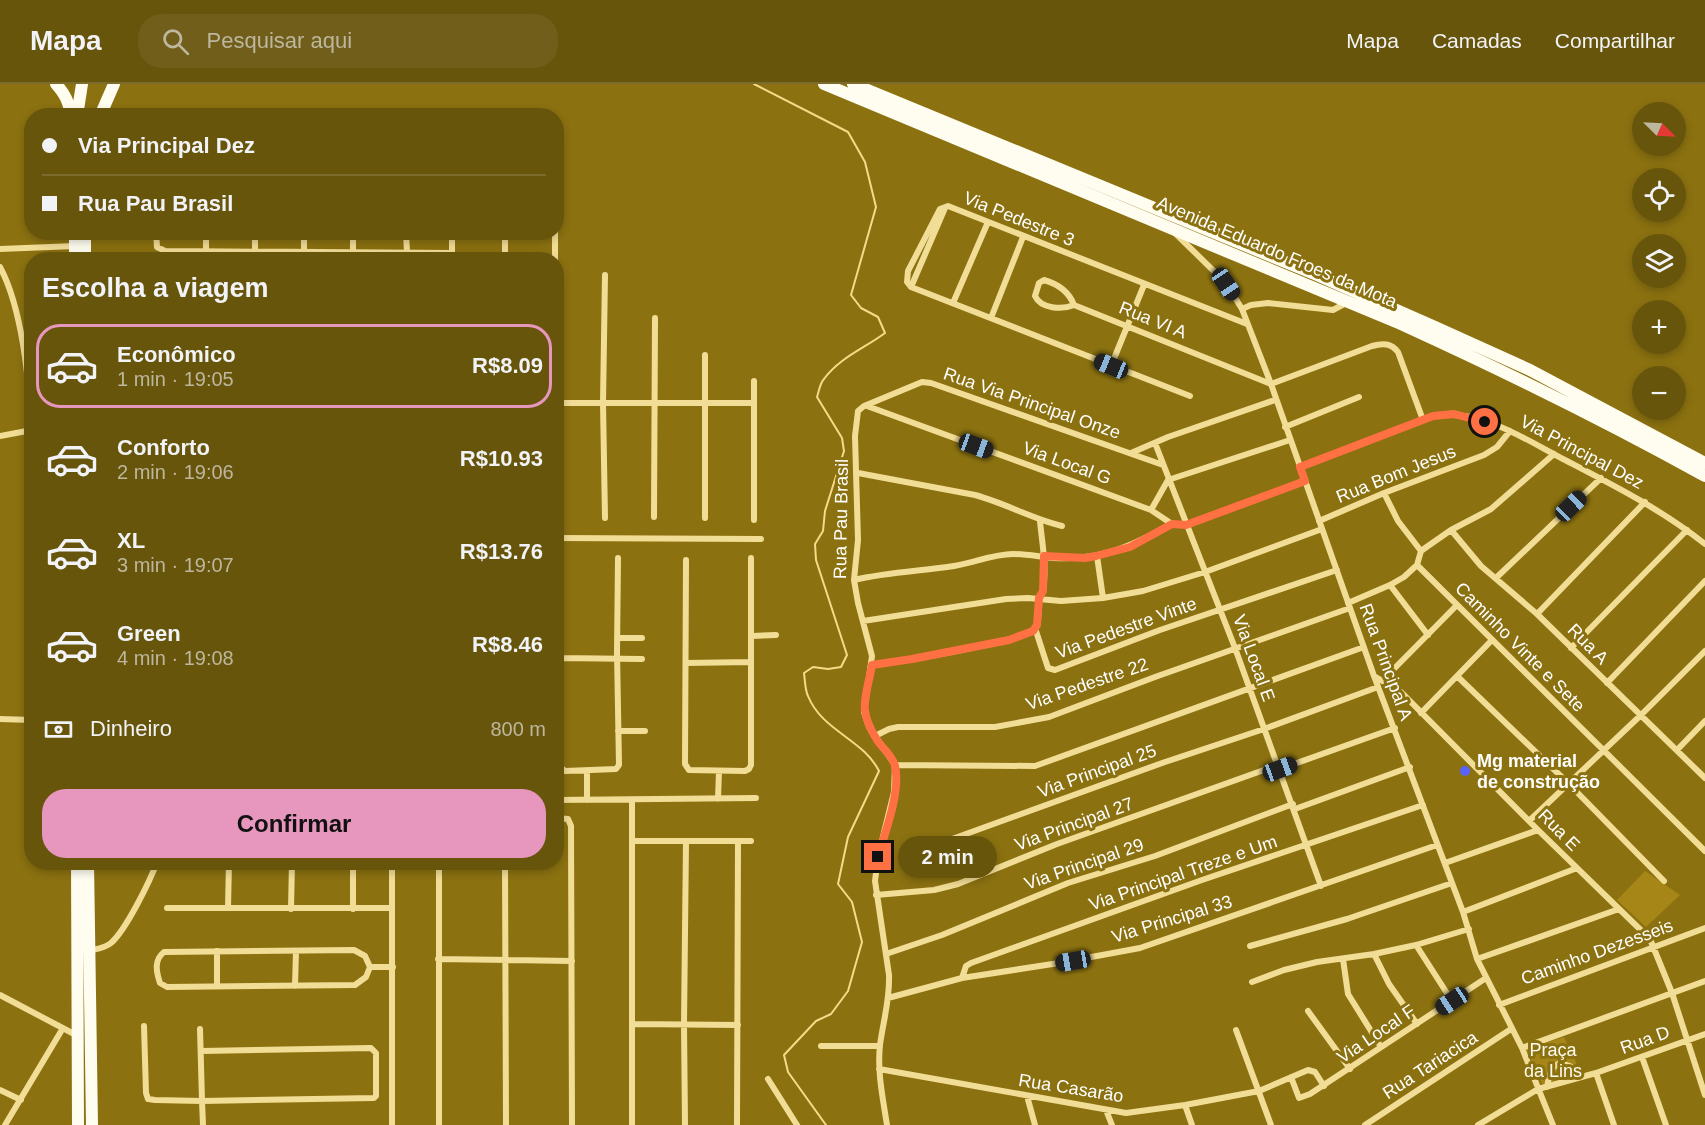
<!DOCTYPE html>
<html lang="pt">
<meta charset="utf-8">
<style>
:root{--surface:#68550c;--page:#705e1a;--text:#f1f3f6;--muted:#bdb79d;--line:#7b6b2d;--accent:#e797bd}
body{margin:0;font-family:Helvetica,sans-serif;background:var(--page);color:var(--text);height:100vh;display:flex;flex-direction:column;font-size:22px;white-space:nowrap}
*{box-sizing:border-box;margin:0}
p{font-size:20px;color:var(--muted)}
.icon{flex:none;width:33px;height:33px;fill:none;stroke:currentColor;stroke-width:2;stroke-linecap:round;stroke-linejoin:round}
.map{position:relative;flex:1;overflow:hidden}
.drawer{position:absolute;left:24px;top:168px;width:540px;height:618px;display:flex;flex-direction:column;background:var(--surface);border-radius:24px;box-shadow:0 3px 9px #0003}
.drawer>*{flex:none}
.guide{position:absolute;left:24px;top:24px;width:540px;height:132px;border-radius:24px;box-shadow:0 3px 9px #0003;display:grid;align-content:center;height:132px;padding:0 18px;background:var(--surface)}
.needle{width:39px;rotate:114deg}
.fabs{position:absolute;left:1632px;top:18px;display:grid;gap:12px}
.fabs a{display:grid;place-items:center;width:54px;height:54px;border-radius:50%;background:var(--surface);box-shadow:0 3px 9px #0003;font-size:30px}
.end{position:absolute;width:27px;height:27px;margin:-14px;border:8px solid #ff7043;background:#111;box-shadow:0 0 0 3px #111}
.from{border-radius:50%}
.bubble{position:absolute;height:42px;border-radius:21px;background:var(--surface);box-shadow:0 3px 9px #0003;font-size:20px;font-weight:800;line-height:42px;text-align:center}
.car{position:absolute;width:18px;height:36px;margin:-18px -9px;border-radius:8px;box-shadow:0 0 4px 2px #0007;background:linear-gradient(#222 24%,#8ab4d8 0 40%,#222 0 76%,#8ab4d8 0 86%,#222 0)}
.guide b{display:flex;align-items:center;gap:21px;height:57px;font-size:22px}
.guide b+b{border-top:2px solid var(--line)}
.guide i{width:15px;height:15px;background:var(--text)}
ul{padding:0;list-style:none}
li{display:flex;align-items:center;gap:18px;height:84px;margin:0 12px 9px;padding:0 6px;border:3px solid transparent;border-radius:24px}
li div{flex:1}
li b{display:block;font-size:22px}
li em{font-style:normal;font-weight:800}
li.on{border-color:var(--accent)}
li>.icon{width:54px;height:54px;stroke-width:1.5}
h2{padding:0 18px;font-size:27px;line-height:72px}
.pay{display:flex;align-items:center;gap:15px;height:66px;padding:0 18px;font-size:22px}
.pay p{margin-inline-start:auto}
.primary-button{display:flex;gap:12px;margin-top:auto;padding:12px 18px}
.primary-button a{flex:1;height:69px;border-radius:24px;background:var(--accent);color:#111;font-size:24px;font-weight:800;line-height:69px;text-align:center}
header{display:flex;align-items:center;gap:36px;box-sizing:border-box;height:84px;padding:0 30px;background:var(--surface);border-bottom:2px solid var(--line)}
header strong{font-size:28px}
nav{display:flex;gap:33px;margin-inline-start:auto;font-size:21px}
.search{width:420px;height:54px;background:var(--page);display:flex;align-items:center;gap:15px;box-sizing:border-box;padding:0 21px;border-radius:24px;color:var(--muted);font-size:22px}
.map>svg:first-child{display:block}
</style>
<header>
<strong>Mapa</strong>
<div class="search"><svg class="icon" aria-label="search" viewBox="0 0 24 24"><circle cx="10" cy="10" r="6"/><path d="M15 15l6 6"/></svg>Pesquisar aqui</div>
<nav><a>Mapa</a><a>Camadas</a><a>Compartilhar</a></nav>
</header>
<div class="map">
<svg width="1705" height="1041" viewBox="0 0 1705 1041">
<rect width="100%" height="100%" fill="#8b7110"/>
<path fill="#a68617" d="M1645,787L1680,811L1646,843L1617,816Z
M1564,953L1581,989L1542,1000L1526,965Z"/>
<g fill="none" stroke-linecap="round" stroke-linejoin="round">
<path stroke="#f6db87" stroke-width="2" d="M754,0L848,48L865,78L876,123L851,211L861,224L878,233L885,249C865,264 839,274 824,295C820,299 819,307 817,313L842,354L844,367L825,427L823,447L815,460L816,476L847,571L841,583L828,585L813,583L804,589C805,596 805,606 808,612C822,647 863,655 879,687L848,753L838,800L852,818L862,858L848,907L831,930L816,937L784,971L788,988L826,1041"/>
<path stroke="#f2dd96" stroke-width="6" d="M156,148L157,163L165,167L452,169
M304,148V168
M406,148L407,169
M1176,150L1226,199L1242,225L1271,300L1374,592L1463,828L1477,875L1522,964L1553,1041
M0,165L75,162
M206,168V148
M353,168V148
M255,169V148
M452,176V148
M505,176V148
M555,176V148
M0,183C22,224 28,292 32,339
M605,191L603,319L605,434
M911,203L945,124
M953,219L988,138
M1074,221C1062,226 1041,225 1035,212L1039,199L1044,196C1058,200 1069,208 1074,221L1271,300L1372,262C1383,259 1391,259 1398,268L1423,336
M1242,225L1251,221L1268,219L1333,226L1346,219
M991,234L1023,153
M705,271V434
M1111,282L1144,201
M754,297V319
M1190,312L911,203L907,198L908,187L940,125L948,122L1247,240
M556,319H754V436
M867,322L1151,426L1172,440L1186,441L1305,397
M1285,343L1359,313
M0,352L32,346
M1155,359L1235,564L1321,802
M1131,369L1168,353L1275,316
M1300,383L1433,332C1481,324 1526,356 1567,377C1615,402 1662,426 1705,460
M858,389L975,411C1005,419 1032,435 1062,442
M1384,409L1398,437L1421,467
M1151,426L1168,396L1290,356
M654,433L655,234
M1319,437L1384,409L1484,371L1497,363L1510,347
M1451,446L1481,482L1537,530L1705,694
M556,454L761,455
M558,472L559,682L565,687L616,685L619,681L617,568L618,474
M1097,472L1103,514
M686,476L685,680L689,686L745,687L749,685L751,681V474
M1417,481L1705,767
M1497,493L1601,394
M854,496C887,488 921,487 954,482C974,479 993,470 1013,470C1027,470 1041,473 1054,474C1101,477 1132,462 1172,440
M1390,501L1428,551
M1348,519L1390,501L1404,493L1417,481L1421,467L1428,462L1451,446L1491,425L1554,370
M1537,530L1645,418
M863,537L1006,515L1028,514L1061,517L1103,514L1143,507L1205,488L1322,445
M1035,544L1048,584L1055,586L1160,546L1337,486
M751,552L776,551
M617,554H642
M1571,564L1687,446
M557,574L642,575
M686,579L751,578
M872,581C897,578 1022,558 1034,545C1040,539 1038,526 1039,518C1039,513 1042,511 1043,506C1047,483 1042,459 1040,437
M1374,592L1401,608L1538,746L1650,855L1672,909L1705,1011
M1458,593L1569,700L1664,797
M1383,596L1457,521
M1607,599L1705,497
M1421,629L1491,557
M0,635L32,636
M618,647H645
M875,652L889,645L898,643H995L1049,633L1155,593L1350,524
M1677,666L1705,637
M895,681L1035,682L1364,563
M1280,685L1395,644
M587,687V716
M718,715L719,687
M556,716L756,714
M632,716V1041
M1295,725L1410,683
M556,734L568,735L571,742L572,1041
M1529,737L1641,631L1705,567
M632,757H751
M941,759L1165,678L1264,645L1378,603
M505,778L506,1041
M1445,779L1538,746
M876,811L934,806L958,800L1057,760L1278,681
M167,824H392
M228,824L229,778
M291,825L292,778
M353,825V778
M1463,828L1577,784
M1416,861L1452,917
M1250,862L1347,835L1452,799
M89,867C96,865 105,864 111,859C126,846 150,797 157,778
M886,870L942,851L1068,799L1155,772L1293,720
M1374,870L1389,900L1417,940
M438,875L572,877
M1343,875L1348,910L1381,963
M1477,875L1619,825
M370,883L366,893L355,901L167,903L160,899C156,887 154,876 164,868L354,866L365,872L370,883H393
M962,894L966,882L971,879L1202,796L1423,721
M1252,898L1284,886L1317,878L1374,870L1416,861L1469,845
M217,902V867
M295,902L296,867
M0,911L76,951
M888,914L962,894L1059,879L1140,864L1437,761
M1499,921L1705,844
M1308,927L1350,985
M633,940L738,941
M144,942L146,1009L148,1015L155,1016L202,1017L200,945
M1236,946L1271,1041
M821,962H880
M1522,964L1705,897
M201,967L371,964L376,969V1012L374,1014L202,1017L203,1041
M1642,973L1666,1041
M879,985L1126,1029L1185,1021L1259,1007L1308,986L1315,988L1324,1002
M1596,989L1614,1041
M1291,993L1299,1014L1310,1010L1486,894
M768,995L797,1041
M1547,1003C1549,993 1550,983 1560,979L1570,982L1578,994
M0,1006L21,1016
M1027,1012L1035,1041
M1185,1021L1192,1041
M1106,1026L1112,1041
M5,1041L63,944
M392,1041V778
M439,1041V778
M685,1041L684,940L686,757
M737,1041L738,757
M887,1041C883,1015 877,988 880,961C883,938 890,916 889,891L875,797L878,773L894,708L895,681L869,643L864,628L872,572L858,519L854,496L858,456L855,352L858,327L864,322L922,298L931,299L1163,381
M1365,1041L1511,945
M1478,1041L1538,1005L1596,989L1705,950"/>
<path stroke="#fffcf0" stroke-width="12" d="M56,0C65,10 69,18 71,32
M824,0L1401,240C1504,287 1606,337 1705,392
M853,0L1317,191L1435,243L1530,286L1705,379
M77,32L82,0
M100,32L114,0
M75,148V176
M85,148V176
M77,778L78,1041
M88,778L92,1041"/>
</g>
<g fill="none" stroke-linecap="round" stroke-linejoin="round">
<path stroke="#ff7043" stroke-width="8" d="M878,773C885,748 901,708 895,682C893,672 882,664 877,656C857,624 866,615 872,581L912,575L1009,556L1033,547L1037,541L1039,514L1043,507L1044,472L1085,474L1096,472L1130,463L1172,440L1186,441L1305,397L1300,383L1433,332L1454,330L1485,338"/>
</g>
<circle fill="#5762ff" stroke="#8b7110" stroke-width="2" cx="1465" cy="687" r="6"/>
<g text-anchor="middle" stroke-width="6" stroke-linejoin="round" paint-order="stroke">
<g font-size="18" fill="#fff" stroke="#8b7110">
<text transform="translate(1019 135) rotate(22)" y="6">Via Pedestre 3</text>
<text transform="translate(1277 168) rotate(23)" y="6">Avenida Eduardo Froes da Mota</text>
<text transform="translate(1153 236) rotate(22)" y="6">Rua VI A</text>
<text transform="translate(1032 319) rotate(19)" y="6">Rua Via Principal Onze</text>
<text transform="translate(1582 368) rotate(28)" y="6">Via Principal Dez</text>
<text transform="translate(1067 379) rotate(20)" y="6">Via Local G</text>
<text transform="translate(1396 390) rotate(-22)" y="6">Rua Bom Jesus</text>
<text transform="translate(841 435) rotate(-89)" y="6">Rua Pau Brasil</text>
<text transform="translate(1126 544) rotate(-20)" y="6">Via Pedestre Vinte</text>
<text transform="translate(1588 560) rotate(45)" y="6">Rua A</text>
<text transform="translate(1520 563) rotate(45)" y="6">Caminho Vinte e Sete</text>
<text transform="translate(1254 574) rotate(70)" y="6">Via Local E</text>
<text transform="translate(1386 578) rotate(70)" y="6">Rua Principal A</text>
<text transform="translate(1087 600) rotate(-19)" y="6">Via Pedestre 22</text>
<text transform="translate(1097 687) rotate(-20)" y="6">Via Principal 25</text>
<text transform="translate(1074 740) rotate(-20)" y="6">Via Principal 27</text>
<text transform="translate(1559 746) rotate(45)" y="6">Rua E</text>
<text transform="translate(1084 780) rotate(-19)" y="6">Via Principal 29</text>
<text transform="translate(1183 789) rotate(-19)" y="6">Via Principal Treze e Um</text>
<text transform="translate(1172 835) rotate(-17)" y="6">Via Principal 33</text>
<text transform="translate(1597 868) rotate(-20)" y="6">Caminho Dezesseis</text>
<text transform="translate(1376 950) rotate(-34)" y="6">Via Local F</text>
<text transform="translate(1645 956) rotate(-20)" y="6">Rua D</text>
<text transform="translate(1430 981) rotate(-33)" y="6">Rua Tariacica</text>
<text transform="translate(1071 1004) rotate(9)" y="6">Rua Casarão</text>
</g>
<g font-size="18" font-weight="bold" fill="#fff" stroke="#8b7110" text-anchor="start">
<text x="1477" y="683">Mg material<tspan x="1477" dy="21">de construção</tspan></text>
</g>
<g font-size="18" fill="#fefbee" stroke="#8b7110">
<text x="1553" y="972">Praça<tspan x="1553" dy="21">da Lins</tspan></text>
</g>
</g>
</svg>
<div class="fabs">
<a><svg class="needle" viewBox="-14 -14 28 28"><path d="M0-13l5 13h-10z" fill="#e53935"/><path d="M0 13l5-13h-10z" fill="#bdb79d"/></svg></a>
<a><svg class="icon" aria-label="locate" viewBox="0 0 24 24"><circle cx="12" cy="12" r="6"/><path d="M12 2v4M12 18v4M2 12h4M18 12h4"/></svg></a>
<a><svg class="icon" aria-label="layers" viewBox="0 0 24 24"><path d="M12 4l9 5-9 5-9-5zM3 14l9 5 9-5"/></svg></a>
<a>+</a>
<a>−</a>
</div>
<i class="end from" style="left:1485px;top:338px"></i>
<i class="end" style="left:878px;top:773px"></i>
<div class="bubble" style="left:898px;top:752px;width:99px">2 min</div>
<i class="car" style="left:1226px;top:200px;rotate:146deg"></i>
<i class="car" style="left:1111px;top:282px;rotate:292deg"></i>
<i class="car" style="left:976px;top:362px;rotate:110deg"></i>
<i class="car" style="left:1571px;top:422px;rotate:46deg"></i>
<i class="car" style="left:1280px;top:685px;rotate:70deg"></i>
<i class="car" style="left:1073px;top:877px;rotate:260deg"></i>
<i class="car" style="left:1452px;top:917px;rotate:237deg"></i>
<div class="guide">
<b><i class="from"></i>Via Principal Dez</b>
<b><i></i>Rua Pau Brasil</b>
</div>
<section class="drawer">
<h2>Escolha a viagem</h2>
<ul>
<li class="on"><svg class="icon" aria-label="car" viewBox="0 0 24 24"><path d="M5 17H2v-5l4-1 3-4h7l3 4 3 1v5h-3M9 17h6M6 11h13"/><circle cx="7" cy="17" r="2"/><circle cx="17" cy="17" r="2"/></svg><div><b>Econômico</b><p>1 min · 19:05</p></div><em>R$8.09</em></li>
<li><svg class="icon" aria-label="car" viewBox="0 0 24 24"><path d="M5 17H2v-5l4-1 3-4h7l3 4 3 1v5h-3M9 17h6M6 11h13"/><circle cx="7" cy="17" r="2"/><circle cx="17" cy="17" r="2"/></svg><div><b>Conforto</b><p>2 min · 19:06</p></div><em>R$10.93</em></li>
<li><svg class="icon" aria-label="car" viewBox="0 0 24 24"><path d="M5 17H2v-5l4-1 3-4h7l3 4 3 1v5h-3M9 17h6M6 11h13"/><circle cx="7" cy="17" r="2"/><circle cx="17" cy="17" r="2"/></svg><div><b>XL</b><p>3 min · 19:07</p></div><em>R$13.76</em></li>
<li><svg class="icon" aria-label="car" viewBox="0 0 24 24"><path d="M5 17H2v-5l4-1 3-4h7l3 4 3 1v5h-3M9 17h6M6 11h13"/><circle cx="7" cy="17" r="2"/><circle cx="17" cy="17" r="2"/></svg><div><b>Green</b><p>4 min · 19:08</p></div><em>R$8.46</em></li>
</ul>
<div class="pay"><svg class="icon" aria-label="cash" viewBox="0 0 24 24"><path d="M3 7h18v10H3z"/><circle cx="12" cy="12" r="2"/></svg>Dinheiro<p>800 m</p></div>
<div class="primary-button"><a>Confirmar</a></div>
</section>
</div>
